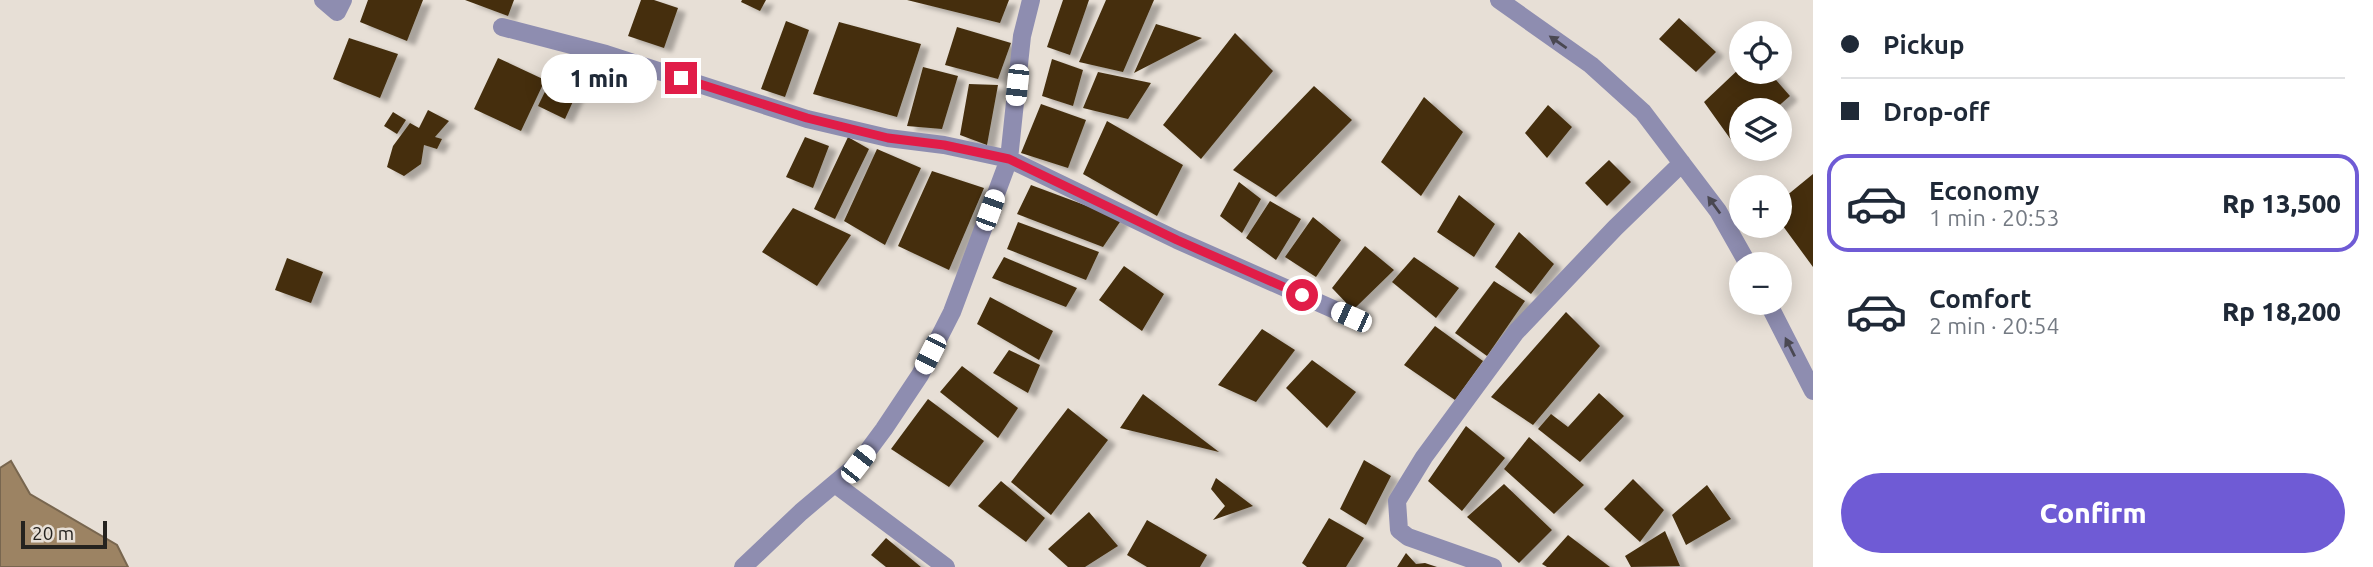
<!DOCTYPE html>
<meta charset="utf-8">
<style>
:root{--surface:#fff;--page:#f6f6f7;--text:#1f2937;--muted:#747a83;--line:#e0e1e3;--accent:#6f5bd5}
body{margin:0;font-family:Ubuntu,sans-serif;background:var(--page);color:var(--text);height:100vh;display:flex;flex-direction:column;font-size:26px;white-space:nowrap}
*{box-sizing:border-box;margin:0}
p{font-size:23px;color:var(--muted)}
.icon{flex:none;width:38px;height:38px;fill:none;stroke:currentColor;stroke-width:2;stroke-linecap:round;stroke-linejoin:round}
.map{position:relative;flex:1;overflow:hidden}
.side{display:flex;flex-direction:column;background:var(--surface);width:560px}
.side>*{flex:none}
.top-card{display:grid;align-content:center;height:154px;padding:0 28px;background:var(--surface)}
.fabs{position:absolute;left:1729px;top:21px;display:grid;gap:14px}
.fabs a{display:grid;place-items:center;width:63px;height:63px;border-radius:50%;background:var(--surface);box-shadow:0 4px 18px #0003;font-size:35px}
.scale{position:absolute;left:21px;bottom:18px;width:86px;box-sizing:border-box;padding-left:7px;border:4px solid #25231f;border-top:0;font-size:19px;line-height:24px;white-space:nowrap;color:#25231f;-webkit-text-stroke:5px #e7dfd6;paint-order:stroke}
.end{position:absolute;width:32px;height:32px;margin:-16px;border:9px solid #e11d48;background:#fff;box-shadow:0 0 0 4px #fff}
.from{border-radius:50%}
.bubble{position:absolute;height:49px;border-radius:24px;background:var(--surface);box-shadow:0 4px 18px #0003;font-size:23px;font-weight:800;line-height:49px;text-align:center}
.car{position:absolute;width:21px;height:42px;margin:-21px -10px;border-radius:9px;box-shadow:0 0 5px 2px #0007;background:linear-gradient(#fff 24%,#345 0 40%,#fff 0 76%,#345 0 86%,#fff 0)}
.top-card b{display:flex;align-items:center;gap:24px;height:66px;font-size:26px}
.top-card b+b{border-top:2px solid var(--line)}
.top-card i{width:18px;height:18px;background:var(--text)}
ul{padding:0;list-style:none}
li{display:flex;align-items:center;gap:21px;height:98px;margin:0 14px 10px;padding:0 14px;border:4px solid transparent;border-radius:21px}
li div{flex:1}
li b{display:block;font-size:26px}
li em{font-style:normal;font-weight:800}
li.active{border-color:var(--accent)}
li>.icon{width:63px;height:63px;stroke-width:1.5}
.primary-button{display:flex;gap:14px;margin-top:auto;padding:14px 28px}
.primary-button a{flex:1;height:80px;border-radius:42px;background:var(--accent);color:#fff;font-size:28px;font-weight:800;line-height:80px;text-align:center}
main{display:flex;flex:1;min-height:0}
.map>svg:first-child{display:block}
</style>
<main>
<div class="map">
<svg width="1813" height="567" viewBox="0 0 1813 567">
<defs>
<filter id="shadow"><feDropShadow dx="8" dy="4.5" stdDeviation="2" flood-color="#0004"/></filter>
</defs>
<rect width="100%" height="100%" fill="#e7dfd6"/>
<path fill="#9c8363" stroke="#78664f" stroke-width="2" d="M11,461L30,494L117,545L128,567H0V468Z"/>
<path fill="#442f10" filter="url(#shadow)" d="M368,0H423L407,41L360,22Z
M465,0H514L508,16Z
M641,0H654L678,8L664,48L628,36Z
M742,0H766L760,11L741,2Z
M907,0H1009L1000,23Z
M1063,0H1089L1070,55L1047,47Z
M1106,0H1154L1123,72L1079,62Z
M1679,18L1716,52L1696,72L1659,39Z
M786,21L809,30L785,97L761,89Z
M839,22L921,44L897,117L813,94Z
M1156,24L1202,38L1134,73Z
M957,27L1011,43L998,79L945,65Z
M1235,33L1273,71L1201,159L1163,125Z
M349,38L398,54L380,98L333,79Z
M498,58L545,80L521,131L474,109Z
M1052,59L1083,70L1073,106L1042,96Z
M923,67L958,76L942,129L907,126Z
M1741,67V72H1769L1790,96L1774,110H1741V137L1734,144L1704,102Z
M1098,72L1151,83L1128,119L1083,108Z
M554,73L580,86L565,119L538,106Z
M969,84L998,85L987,145L960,135Z
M1314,86L1352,120L1276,197L1233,170Z
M1424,97L1463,132L1421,196L1381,162Z
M1041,104L1086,120L1068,168L1021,153Z
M1548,105L1572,127L1547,158L1525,133Z
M428,110L449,121L435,137L442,139L437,149L424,145L421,164L404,176L387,167L393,146L410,123L419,128Z
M393,112L406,120L397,134L384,126Z
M1107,121L1183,165L1157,216L1083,174Z
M805,137L829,146L813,188L786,177Z
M848,137L869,149L835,219L814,209Z
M877,149L921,168L885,245L844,221Z
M1609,160L1631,182L1607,206L1585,183Z
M932,171L984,188L949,270L898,246Z
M1813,174V267L1780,222V201Z
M1239,182L1261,199L1242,233L1220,216Z
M1031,185L1122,219L1103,247L1017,214Z
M1459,195L1495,224L1474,257L1437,232Z
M1270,201L1301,219L1276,260L1246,238Z
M793,208L851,235L817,286L762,252Z
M1313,217L1341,240L1316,277L1285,257Z
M1018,222L1099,252L1086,280L1007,249Z
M1519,232L1554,264L1531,294L1495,267Z
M1365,246L1394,270L1353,310L1332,288Z
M1004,257L1077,288L1066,307L992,278Z
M1414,257L1459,288L1436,318L1392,282Z
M287,258L323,272L311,303L275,290Z
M1124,266L1164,294L1142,331L1099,300Z
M1494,281L1525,301L1487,356L1455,333Z
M990,297L1053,331L1039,360L977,324Z
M1566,312L1600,346L1533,425L1491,397Z
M1435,326L1483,361L1455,400L1404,365Z
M1262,329L1295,350L1256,402L1218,385Z
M1009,350L1040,365L1028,393L993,373Z
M1312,360L1356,392L1327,428L1286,388Z
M962,366L1018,408L998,438L940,392Z
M1599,393L1624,416L1580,462L1538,429L1551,414L1568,427Z
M1143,394L1219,452L1120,428Z
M928,399L984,441L949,487L891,449Z
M1068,408L1108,440L1051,515L1011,482Z
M1466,426L1505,458L1462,511L1428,481Z
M1529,437L1584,485L1554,514L1504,469Z
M1364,460L1391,476L1366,525L1340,509Z
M1216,478L1253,506L1213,520L1225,506L1211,489Z
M1633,479L1664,510L1640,542L1604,509Z
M1001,481L1045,518L1026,542L978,506Z
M1504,484L1552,530L1519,563L1467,517Z
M1707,485L1731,519L1686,545L1672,515Z
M1089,512L1118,546L1085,567H1068L1048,549Z
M1329,518L1364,538L1346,567H1307L1302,563Z
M1147,520L1207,555L1200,567H1147L1127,555Z
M1665,531L1680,566L1631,567L1625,556Z
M1568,535L1610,567H1547L1542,564Z
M886,538L921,567H886L871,555Z
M1406,553L1416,564L1425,563L1437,567H1397Z"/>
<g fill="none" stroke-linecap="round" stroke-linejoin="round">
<path stroke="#8e8db0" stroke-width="18" d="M323,0L337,12L343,0
M1499,0L1591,65L1643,112L1718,211L1748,264
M502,27L606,54L807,119L888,138L944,145L1009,159L1177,240L1351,317
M1768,303L1813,391
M835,484L946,567
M743,567L801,512L858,464L884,429L920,375L952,312L1009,159L1022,36L1031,0
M1493,567L1408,537L1399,530L1397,501L1424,457L1516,332L1615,228L1682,163"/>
</g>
<defs><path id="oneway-solid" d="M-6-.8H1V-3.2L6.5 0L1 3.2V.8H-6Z" transform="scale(1.75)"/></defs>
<g fill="#4a4852">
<use href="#oneway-solid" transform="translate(1558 42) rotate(-145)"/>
<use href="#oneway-solid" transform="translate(1714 205) rotate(-126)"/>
<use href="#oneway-solid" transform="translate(1790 347) rotate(-117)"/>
</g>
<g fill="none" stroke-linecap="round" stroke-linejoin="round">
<path stroke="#e11d48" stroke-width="9" d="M681,78L807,118L888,138L944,145L1009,159L1177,240L1302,295"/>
</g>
</svg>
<div class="fabs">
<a><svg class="icon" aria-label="locate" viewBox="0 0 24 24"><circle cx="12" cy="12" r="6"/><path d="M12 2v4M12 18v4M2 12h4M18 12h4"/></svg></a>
<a><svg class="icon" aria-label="layers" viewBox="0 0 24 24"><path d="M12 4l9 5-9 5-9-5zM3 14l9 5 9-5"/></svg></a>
<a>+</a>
<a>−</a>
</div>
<div class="scale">20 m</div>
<i class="end from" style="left:1302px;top:295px"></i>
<i class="end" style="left:681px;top:78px"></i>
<div class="bubble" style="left:541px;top:54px;width:116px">1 min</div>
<i class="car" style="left:1017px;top:85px;rotate:186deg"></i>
<i class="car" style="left:990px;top:210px;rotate:20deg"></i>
<i class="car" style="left:1351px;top:317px;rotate:294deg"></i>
<i class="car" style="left:930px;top:354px;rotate:207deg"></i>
<i class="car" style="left:858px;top:464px;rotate:38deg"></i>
</div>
<section class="side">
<div class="top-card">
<b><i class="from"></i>Pickup</b>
<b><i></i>Drop-off</b>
</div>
<ul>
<li class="active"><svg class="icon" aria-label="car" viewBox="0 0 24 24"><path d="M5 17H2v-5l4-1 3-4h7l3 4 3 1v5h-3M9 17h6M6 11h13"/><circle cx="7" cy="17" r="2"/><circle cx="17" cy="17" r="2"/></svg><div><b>Economy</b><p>1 min · 20:53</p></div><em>Rp 13,500</em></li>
<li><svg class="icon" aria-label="car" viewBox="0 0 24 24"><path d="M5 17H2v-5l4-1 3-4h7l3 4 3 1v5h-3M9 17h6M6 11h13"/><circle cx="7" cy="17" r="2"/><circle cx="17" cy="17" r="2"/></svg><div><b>Comfort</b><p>2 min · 20:54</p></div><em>Rp 18,200</em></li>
</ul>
<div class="primary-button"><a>Confirm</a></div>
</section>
</main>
